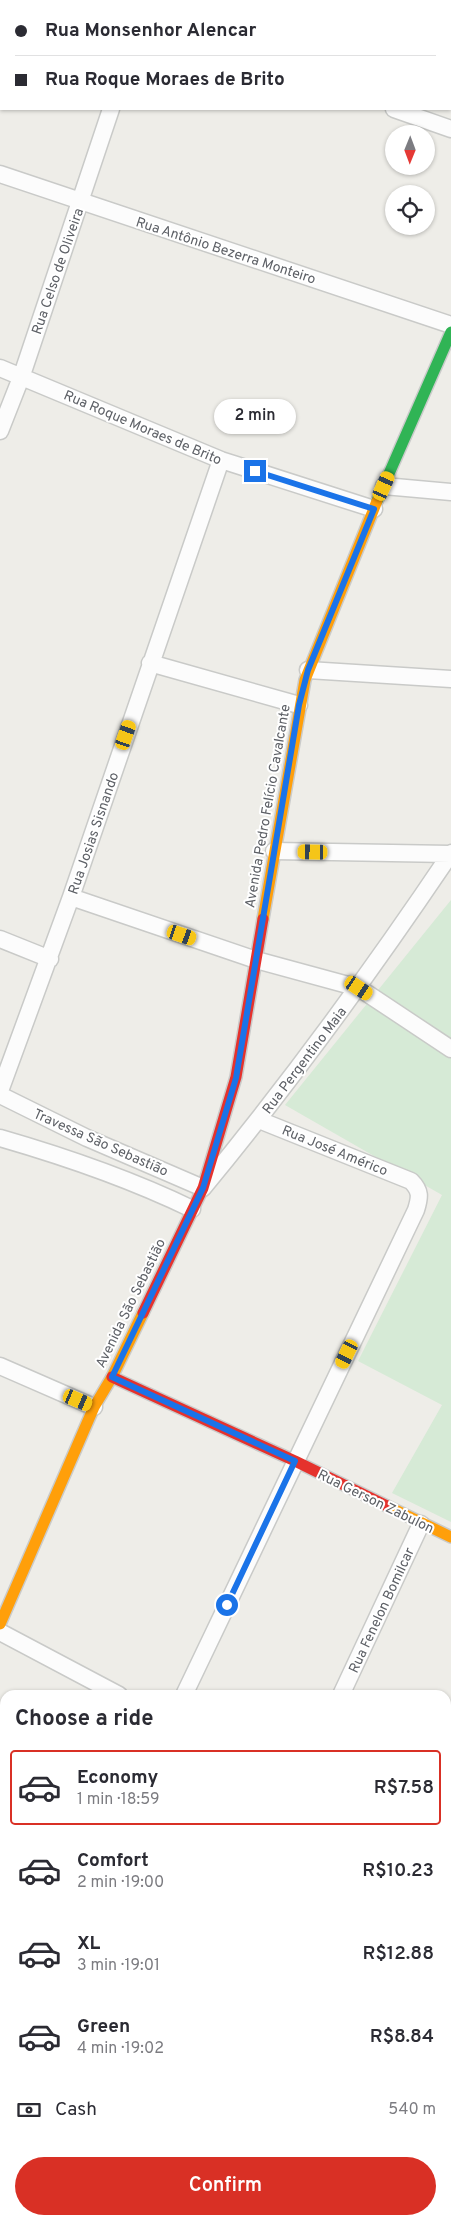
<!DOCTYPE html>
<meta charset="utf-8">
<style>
:root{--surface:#fff;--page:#f7f7f7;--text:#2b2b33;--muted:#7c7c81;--line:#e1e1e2;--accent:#d93025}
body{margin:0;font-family:Overpass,sans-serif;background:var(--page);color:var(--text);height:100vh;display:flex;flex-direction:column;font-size:19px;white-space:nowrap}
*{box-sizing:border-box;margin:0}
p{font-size:16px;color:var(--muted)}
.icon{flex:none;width:28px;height:28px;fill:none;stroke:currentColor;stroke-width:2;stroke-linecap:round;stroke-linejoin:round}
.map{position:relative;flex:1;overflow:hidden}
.drawer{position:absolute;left:0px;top:1690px;width:451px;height:535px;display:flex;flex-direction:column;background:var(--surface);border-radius:15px 15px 0 0;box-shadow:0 1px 4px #0004}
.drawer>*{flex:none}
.hud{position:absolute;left:0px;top:0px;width:451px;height:110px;box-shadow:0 1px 4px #0004;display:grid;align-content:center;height:110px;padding:0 15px;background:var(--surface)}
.needle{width:32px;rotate:181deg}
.buttons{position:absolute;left:385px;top:125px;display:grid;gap:10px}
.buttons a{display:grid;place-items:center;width:50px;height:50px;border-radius:50%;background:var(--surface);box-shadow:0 1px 4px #0004;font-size:25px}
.end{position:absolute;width:22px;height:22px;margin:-11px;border:6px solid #1a73e8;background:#fff;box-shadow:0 0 0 2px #fff}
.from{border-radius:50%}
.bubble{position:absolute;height:35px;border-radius:18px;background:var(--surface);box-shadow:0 1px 4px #0004;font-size:16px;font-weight:600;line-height:35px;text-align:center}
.car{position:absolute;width:15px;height:30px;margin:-15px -8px;border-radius:6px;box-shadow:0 0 4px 1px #0007;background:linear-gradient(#f5c518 24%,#345 0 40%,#f5c518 0 76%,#345 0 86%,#f5c518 0)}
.hud b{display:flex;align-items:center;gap:18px;height:48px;font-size:19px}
.hud b+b{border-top:1px solid var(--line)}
.hud i{width:12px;height:12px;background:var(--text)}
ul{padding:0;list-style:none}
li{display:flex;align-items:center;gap:15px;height:75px;margin:0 10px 8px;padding:0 5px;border:2px solid transparent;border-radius:5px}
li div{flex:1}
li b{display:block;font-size:19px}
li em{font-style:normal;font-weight:600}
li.on{border-color:var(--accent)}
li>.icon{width:45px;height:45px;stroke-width:1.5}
h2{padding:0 15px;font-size:22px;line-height:60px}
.pay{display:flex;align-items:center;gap:12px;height:55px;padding:0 15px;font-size:19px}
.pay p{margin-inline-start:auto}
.action{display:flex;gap:10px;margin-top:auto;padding:10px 15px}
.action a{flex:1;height:58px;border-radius:30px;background:var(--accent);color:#fff;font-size:20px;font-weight:600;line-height:58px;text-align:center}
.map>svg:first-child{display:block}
</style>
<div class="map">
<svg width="451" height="2225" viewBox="0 0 451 2225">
<rect width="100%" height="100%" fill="#eeede8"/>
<path fill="#d6ead6" d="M451,900V1522L392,1493L442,1405L358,1361L442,1195L285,1105Z"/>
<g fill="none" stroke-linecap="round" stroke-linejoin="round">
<g stroke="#c9cac8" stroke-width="19">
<path id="street" d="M72,0L76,1
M146,1L147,0
M394,109L451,129
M0,174L451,325
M0,368L221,460L374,509
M0,431L22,375L111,109
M384,486L451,492
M150,663L299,705
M308,670L451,679
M274,851L450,854
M71,897L256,960L359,988L451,1049
M0,939L50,959
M0,1091L71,897L221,460
M0,1095L87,1138L203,1188C292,1080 373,969 451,853
M0,1138C66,1157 130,1179 192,1209
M0,1366L94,1407
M0,1632L119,1695
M184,1695L416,1210C420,1197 421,1191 411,1181L259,1120
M341,1695L421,1524
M446,1769L451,1759
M446,1985L451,1986
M0,2077L5,2066
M0,2102H5
M446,2166L451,2167
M132,2225L133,2220
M418,2225L419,2220"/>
</g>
<g stroke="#cacbca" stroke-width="14">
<path id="fast" d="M377,501L451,332"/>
</g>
<g stroke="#cacbca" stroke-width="14">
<path id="slow" d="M263,919L305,680L377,501
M387,1506L451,1537
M0,1624L94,1407L112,1377L143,1313"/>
</g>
<g stroke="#cacbca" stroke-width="14">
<path id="jam" d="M143,1313L203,1188L236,1077L263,919
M112,1377L295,1461L387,1506"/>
</g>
<use href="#street" stroke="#fcfcfc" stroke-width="16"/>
<use href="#fast" stroke="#30b455" stroke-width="11"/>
<use href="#slow" stroke="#ff9f0a" stroke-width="11"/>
<use href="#jam" stroke="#e5322d" stroke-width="11"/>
</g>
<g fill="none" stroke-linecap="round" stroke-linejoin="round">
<path stroke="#1a73e8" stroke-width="6" d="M227,1605L295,1461L112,1377L203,1188L236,1078L299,705L308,670L374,509L255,471"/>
</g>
<g text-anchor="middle" stroke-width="4" stroke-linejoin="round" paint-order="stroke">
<g font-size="14" fill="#5d6066" stroke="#fff">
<text transform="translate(226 250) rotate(18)" y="5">Rua Antônio Bezerra Monteiro</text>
<text transform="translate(57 271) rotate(-71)" y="5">Rua Celso de Oliveira</text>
<text transform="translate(143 427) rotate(23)" y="5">Rua Roque Moraes de Brito</text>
<text transform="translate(267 806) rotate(-80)" y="5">Avenida Pedro Felício Cavalcante</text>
<text transform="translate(93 833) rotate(-71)" y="5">Rua Josias Sisnando</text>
<text transform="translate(304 1060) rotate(-53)" y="5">Rua Pergentino Maia</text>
<text transform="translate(101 1142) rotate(24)" y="5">Travessa São Sebastião</text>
<text transform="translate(335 1150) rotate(22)" y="5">Rua José Américo</text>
<text transform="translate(130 1303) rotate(-64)" y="5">Avenida São Sebastião</text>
<text transform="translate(376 1501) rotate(26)" y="5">Rua Gerson Zabulon</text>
<text transform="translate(381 1610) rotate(-65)" y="5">Rua Fenelon Bomilcar</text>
</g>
</g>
</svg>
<div class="buttons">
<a><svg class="needle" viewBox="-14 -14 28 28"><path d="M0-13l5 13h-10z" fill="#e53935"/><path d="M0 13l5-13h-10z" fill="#7c7c81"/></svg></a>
<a><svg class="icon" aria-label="locate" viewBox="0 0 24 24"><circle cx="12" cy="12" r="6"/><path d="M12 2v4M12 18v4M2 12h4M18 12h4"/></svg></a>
</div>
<i class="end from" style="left:227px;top:1605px"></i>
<i class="end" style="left:255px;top:471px"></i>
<div class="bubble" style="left:214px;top:399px;width:82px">2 min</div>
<i class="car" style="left:384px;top:486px;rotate:24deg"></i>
<i class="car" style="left:126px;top:735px;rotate:19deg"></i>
<i class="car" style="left:313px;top:852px;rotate:271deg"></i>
<i class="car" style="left:182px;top:935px;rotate:109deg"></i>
<i class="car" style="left:359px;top:988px;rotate:124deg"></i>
<i class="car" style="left:347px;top:1354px;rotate:206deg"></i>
<i class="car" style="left:78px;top:1400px;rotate:113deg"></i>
<div class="hud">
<b><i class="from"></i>Rua Monsenhor Alencar</b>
<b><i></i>Rua Roque Moraes de Brito</b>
</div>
<section class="drawer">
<h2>Choose a ride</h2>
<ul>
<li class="on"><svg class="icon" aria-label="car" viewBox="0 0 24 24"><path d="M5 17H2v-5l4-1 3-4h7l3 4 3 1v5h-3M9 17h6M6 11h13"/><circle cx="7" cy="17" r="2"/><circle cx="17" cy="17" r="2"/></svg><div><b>Economy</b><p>1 min · 18:59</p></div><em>R$7.58</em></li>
<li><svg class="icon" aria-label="car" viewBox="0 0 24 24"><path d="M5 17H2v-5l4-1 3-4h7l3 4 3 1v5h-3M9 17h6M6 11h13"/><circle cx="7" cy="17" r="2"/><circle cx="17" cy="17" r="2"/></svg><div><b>Comfort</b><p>2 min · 19:00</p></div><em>R$10.23</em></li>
<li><svg class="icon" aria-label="car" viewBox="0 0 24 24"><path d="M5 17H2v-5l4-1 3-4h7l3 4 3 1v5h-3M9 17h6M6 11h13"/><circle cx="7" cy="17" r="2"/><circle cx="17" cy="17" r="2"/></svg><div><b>XL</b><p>3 min · 19:01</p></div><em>R$12.88</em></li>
<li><svg class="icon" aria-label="car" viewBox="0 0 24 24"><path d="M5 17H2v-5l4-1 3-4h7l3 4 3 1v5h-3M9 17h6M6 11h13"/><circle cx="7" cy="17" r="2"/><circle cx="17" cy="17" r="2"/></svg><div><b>Green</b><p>4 min · 19:02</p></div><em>R$8.84</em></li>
</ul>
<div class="pay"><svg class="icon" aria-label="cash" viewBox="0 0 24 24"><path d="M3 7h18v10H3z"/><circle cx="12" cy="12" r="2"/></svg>Cash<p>540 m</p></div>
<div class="action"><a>Confirm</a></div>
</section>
</div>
